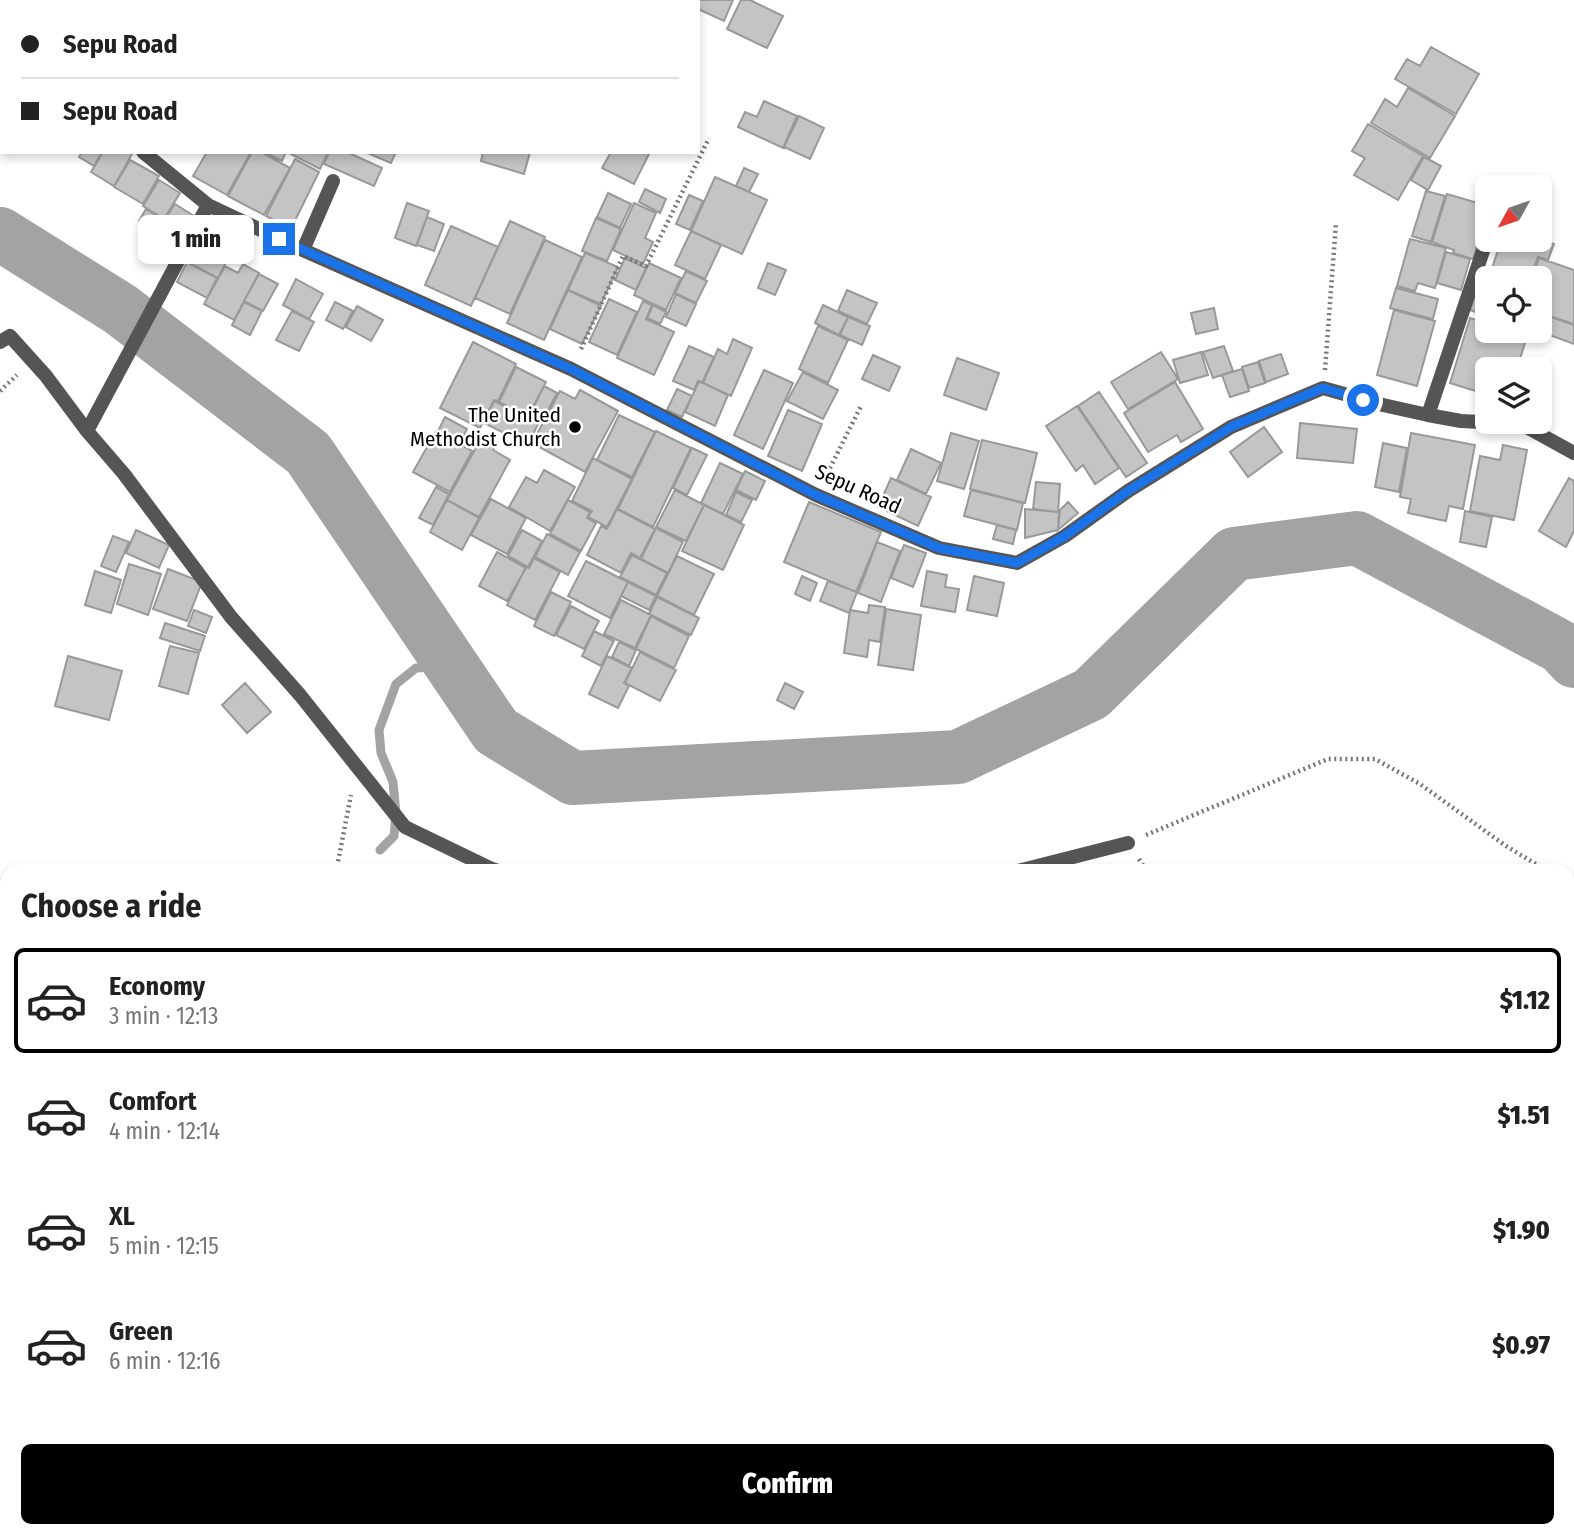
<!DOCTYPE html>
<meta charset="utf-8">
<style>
:root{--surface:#fff;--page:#f6f6f6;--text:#222;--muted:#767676;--line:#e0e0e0;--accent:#000}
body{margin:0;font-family:"Fira Sans Condensed",sans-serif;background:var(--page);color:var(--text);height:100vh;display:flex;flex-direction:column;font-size:26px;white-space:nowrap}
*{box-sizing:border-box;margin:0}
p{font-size:23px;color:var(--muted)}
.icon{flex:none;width:38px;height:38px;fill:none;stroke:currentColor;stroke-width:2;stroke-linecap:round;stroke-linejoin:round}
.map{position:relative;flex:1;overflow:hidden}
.details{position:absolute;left:0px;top:864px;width:1575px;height:674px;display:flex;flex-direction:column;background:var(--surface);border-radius:21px 21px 0 0;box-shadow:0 4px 10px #0003}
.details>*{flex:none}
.hud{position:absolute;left:0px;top:0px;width:700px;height:154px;box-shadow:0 4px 10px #0003;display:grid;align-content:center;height:154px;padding:0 21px;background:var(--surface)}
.needle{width:46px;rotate:230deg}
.tools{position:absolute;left:1475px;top:175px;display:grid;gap:14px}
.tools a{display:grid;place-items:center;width:77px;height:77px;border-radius:10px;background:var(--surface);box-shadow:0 4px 10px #0003;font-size:35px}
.end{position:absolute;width:32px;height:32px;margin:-16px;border:9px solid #1a73e8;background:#fff;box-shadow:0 0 0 4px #fff}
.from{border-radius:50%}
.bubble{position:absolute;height:49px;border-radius:10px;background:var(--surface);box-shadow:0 4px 10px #0003;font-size:23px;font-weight:800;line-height:49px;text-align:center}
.hud b{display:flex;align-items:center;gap:24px;height:66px;font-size:26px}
.hud b+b{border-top:2px solid var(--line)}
.hud i{width:18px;height:18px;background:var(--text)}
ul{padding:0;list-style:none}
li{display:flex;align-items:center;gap:21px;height:105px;margin:0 14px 10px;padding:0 7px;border:4px solid transparent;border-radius:10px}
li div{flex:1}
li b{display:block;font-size:26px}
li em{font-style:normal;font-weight:800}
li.active{border-color:var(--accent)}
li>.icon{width:63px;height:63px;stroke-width:1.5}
h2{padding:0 21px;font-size:32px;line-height:84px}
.cta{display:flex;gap:14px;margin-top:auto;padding:14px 21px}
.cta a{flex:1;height:80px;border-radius:10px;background:var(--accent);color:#fff;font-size:28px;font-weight:800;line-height:80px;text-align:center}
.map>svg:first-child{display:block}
</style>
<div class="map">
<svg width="1574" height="1537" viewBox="0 0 1574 1537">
<rect width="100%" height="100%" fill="#fff"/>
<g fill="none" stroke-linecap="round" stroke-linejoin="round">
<path stroke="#a3a3a3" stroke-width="9" d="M380,850L394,836L396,814L393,782L381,753L379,730L396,684L416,668L453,666"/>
<path stroke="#a3a3a3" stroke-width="54" d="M0,234L120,309L308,453L496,731L573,778L958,757L1091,694L1234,554L1357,538L1561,647L1574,661"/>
</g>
<path fill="#c4c4c4" stroke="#999" stroke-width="2" d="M44,0H83L86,2H47Z
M679,0H733L724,21L698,9V2Z
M741,0H750L783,16L767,48L727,29Z
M1431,47L1479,74L1456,114L1395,79L1407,59L1420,66Z
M0,70L2,71V121L0,120Z
M1408,88L1455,116L1430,158L1371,123L1385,99L1397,107Z
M764,101L797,116L783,148L738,127L745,112L757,117Z
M799,116L824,128L810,159L784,147Z
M1368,124L1423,156L1398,200L1354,175L1365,158L1352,151Z
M82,152H102L94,166L79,157Z
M103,152H128L132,154L114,186L91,172Z
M207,152H251L227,195L193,176Z
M252,152H261L290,168L264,215L228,196Z
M264,152H286L282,161Z
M287,152H328L320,169Z
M329,152H347L382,168L374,186L324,164Z
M365,152H396L391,163Z
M483,152H530L524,174L481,161Z
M611,152H650L634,184L602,168Z
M1424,157L1441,166L1428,190L1411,180Z
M295,159L319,172L291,229L266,216Z
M130,160L159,176L143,204L114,187Z
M744,168L758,174L749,192L736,186Z
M715,177L767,200L742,254L691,231Z
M159,180L180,193L164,219L143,206Z
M645,189L666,199L660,213L639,202Z
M1426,191L1445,196L1431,242L1412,236Z
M608,193L631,204L620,228L597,217Z
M1447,194L1488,206V213L1473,259L1453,253L1454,250L1432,242Z
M689,195L703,201L690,230L676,224Z
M407,203L429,211L416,246L395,238Z
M634,203L656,213L645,238L653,242L643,264L613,250Z
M175,204L194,216L180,238L161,225Z
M146,209L164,220L156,233L139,221Z
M211,216L242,232L218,278L187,262Z
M427,217L444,224L434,251L417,245Z
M596,218L621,229L607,261L582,251Z
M510,221L545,237L510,314L475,298Z
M451,226L498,247L471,306L425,285Z
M691,231L721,245L705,279L675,265Z
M1410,239L1446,248L1435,288L1418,283L1415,291L1397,286Z
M1540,239L1554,244L1548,260L1538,257L1530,278H1489L1501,240Z
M545,240L582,257L544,340L507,323Z
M1446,252L1470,259L1461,290L1437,283Z
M585,253L618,267L601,304L568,290Z
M625,258L646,268L636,290L615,280Z
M1539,258L1574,270V324L1540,313V278H1532Z
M187,262L217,278L207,298L177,282Z
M649,263L681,278L666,310L634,295Z
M768,263L786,270L775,295L758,288Z
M243,264L259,273L234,320L204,304L225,266L238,273Z
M686,271L707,281L696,303L675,293Z
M259,274L278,284L263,311L244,301Z
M296,279L323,294L309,319L283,305Z
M1480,280L1488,283V316L1470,310Z
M1396,288L1438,299L1433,319L1390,308Z
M568,290L601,306L582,344L550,329Z
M847,290L877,303L867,324L838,311Z
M676,294L696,304L686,326L666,317Z
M609,299L637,312L617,355L589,342Z
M643,301L652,305L646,319L674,332L654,375L617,358Z
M244,302L262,311L250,335L232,325Z
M335,302L353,311L343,329L326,320Z
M653,305L666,312L660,324L647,318Z
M823,305L848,317L839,335L815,323Z
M357,306L383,320L371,341L346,327Z
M1214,308L1218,329L1196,334L1191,313Z
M1394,310L1435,321L1417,386L1377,375Z
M292,311L314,322L299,351L276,340Z
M1540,313L1574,325V344L1539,331L1538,338L1521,332L1540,331Z
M848,317L870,326L862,345L840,335Z
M1470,318L1488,324V331H1510L1527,336L1517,369H1488V395L1450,383Z
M818,326L848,340L828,383L799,369Z
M733,339L752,348L731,396L703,383L718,349L727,354Z
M473,342L516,364L498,401L494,400L480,428L440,408Z
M689,346L714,357L702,383L698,381L694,390L673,381Z
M1224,346L1233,371L1213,378L1203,352Z
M1161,352L1178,379L1128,409L1111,382Z
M1201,352L1208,375L1180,383L1173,360Z
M1281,354L1288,374L1266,382L1259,361Z
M873,355L900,367L889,391L862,379Z
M957,358L999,373L986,410L944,395Z
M1258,362L1265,383L1249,388L1242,367Z
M516,367L546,382L528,416L499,402Z
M1242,369L1249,391L1230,397L1222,375Z
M764,370L793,383L763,449L734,435Z
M803,372L838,390L823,419L787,401Z
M699,381L728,395L715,426L685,412Z
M1175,382L1203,429L1181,442L1177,435L1148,452L1124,413Z
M544,386L557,393L543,420L530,414Z
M677,389L692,396L682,417L667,410Z
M580,390L618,411L585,472L532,443L560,391L575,399Z
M1099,392L1147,463L1126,477L1078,406Z
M494,401L538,424L528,445L484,423Z
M1077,406L1119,468L1095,484L1083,465L1076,471L1046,426Z
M788,410L822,424L802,471L768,456Z
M619,415L655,432L632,477L597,460Z
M445,417L467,429L460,443L438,431Z
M1300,423L1357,429L1353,463L1297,458Z
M1264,427L1282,452L1248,477L1230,452Z
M436,431L472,451L450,492L413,472Z
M656,431L691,448L653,527L618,509Z
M951,433L979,441L964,489L937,481Z
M1411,433L1475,445L1463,509L1449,506L1446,521L1408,513L1411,499L1400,497Z
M483,435L497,443L493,450L510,460L479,517L447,500Z
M982,440L1037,453L1025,503L970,489Z
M1383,443L1407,448L1399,492L1375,487Z
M1503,445L1527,450L1514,520L1470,511L1480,456L1500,460Z
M692,448L707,455L687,495L673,488Z
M911,449L941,463L926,494L897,480Z
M593,458L632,479L607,527L588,517L592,511L572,501Z
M720,463L743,474L723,514L701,503Z
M544,470L575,487L550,531L509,507L526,477L537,483Z
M745,471L765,481L756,500L736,490Z
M891,478L931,497L918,526L878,507Z
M1569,478L1574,481V531L1566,547L1539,531Z
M1036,482L1060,484L1058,512L1033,509Z
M436,487L449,494L433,525L419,518Z
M675,490L704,505L686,541L656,527Z
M971,490L1023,503L1017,530L964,516Z
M736,492L752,500L741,522L726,515Z
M491,499L526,518L507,554L471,535Z
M447,500L479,518L462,550L430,532Z
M568,500L590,512L587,518L596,523L581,551L550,534Z
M809,502L881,532L856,592L784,562Z
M1068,502L1078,513L1058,530L1060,510Z
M704,505L744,525L723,570L682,551Z
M617,509L655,529L640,558L631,553L621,573L587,555L601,526L607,529Z
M1025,509L1059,512L1058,530L1025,538Z
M1465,511L1492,517L1486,547L1460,542Z
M997,525L1016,530L1013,544L993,539Z
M656,528L683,542L668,573L641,559Z
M136,530L169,545L159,568L126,553Z
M522,530L542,541L528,567L508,556Z
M547,534L580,552L568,575L535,557Z
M113,536L129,542L116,572L101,566Z
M877,542L900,551L881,602L858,593Z
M904,545L926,553L913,587L891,578Z
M497,552L526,568L507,601L479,586Z
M632,555L667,573L656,595L620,577Z
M677,556L714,574L694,615L657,596Z
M534,558L560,572L535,620L507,605L526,567L529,568Z
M586,561L628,582L610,618L568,596Z
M129,564L161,574L148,615L117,604Z
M168,569L202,582L187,621L153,609Z
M95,571L121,580L111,613L85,605Z
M927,571L947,575L945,587L959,589L955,612L921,606Z
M802,576L817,583L810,601L795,594Z
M974,576L1004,583L997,616L967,610Z
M828,581L857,592L849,613L820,601Z
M628,582L656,596L649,610L621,596Z
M551,592L571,602L554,636L534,626Z
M657,597L699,618L691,635L649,614Z
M621,600L651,615L635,648L604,634Z
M869,605L885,607L880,642L869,640L867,657L844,653L850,610L868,613Z
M571,606L599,621L584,649L556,635Z
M886,609L921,615L913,670L878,665Z
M194,610L212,617L206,633L188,626Z
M651,616L689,636L674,668L636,649Z
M165,623L205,636L200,651L160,638Z
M594,631L614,641L601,666L582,656Z
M619,642L636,650L629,666L612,657Z
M170,646L199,653L188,694L159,686Z
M640,652L676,670L660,701L625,683Z
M68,656L122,671L109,720L55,706Z
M607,656L632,668L624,683L629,686L618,708L589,694Z
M245,683L271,712L247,733L222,705Z
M785,683L803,692L794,709L777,700Z
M1278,867V872H1253Z
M655,868L706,870V872H655Z"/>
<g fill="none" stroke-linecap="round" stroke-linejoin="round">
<path stroke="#777" stroke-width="4.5" stroke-dasharray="2 3.5" stroke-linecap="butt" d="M581,349L623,256L646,266L709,138
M1325,370L1336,223
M0,391L17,375
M825,478L861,406
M1146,835L1328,759H1375L1420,784L1506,846L1549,872
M1139,859L1147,872
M336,872L351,795
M1568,883L1574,887
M1568,975L1574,979"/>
<path stroke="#555" stroke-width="14" d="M0,51L2,53
M143,152L208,205L303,250L571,369L816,495L939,548L1017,563L1065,536L1128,491L1231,427L1323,388L1383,405L1428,415L1461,421L1521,424L1574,453
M303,250L333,181
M0,342L10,336L46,376L87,431L124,474L231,617L300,695L405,827L492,869L501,872
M1428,415L1488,236
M87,431L208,205
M1014,872L1128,843"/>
</g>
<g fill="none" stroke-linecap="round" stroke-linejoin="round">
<path stroke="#1a73e8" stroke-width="9" d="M279,239L571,369L816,495L939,548L1017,563L1065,536L1128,491L1231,427L1323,388L1363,400"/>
</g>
<circle fill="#000" stroke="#fff" stroke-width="2.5" cx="575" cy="427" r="7"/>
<g text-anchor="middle" stroke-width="5" stroke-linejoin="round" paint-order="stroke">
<g font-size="21" fill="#000" stroke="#fff" text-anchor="end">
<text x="561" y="422">The United<tspan x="561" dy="24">Methodist Church</tspan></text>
</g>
<g font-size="21" fill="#000" stroke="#fff">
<text transform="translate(858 489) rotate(24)" y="7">Sepu Road</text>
</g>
</g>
</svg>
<div class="tools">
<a><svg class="needle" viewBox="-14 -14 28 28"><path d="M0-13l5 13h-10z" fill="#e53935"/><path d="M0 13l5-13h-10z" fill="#767676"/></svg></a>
<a><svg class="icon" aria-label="locate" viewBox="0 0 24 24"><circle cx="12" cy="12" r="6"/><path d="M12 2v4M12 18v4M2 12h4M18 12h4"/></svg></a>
<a><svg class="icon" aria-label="layers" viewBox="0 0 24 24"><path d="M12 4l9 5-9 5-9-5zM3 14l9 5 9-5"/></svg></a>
</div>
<i class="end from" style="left:1363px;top:400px"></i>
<i class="end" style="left:279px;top:239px"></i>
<div class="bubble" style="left:138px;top:215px;width:116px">1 min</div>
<div class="hud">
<b><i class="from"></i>Sepu Road</b>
<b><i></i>Sepu Road</b>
</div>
<section class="details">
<h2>Choose a ride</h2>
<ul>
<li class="active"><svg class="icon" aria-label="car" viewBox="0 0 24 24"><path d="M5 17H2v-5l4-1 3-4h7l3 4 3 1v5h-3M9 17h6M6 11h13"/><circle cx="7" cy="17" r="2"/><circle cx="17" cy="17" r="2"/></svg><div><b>Economy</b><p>3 min · 12:13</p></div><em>$1.12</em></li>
<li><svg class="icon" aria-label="car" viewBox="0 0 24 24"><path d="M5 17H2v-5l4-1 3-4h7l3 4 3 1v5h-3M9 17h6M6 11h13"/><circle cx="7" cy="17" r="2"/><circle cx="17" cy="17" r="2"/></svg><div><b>Comfort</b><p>4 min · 12:14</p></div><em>$1.51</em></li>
<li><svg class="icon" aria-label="car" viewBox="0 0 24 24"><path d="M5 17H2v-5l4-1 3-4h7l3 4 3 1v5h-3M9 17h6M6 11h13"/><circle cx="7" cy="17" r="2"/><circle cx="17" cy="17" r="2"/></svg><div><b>XL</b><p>5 min · 12:15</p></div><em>$1.90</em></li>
<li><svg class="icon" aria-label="car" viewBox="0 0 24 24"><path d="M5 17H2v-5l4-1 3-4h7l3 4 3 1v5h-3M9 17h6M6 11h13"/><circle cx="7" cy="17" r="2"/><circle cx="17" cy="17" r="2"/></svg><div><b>Green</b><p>6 min · 12:16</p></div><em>$0.97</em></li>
</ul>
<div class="cta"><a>Confirm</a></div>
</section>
</div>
